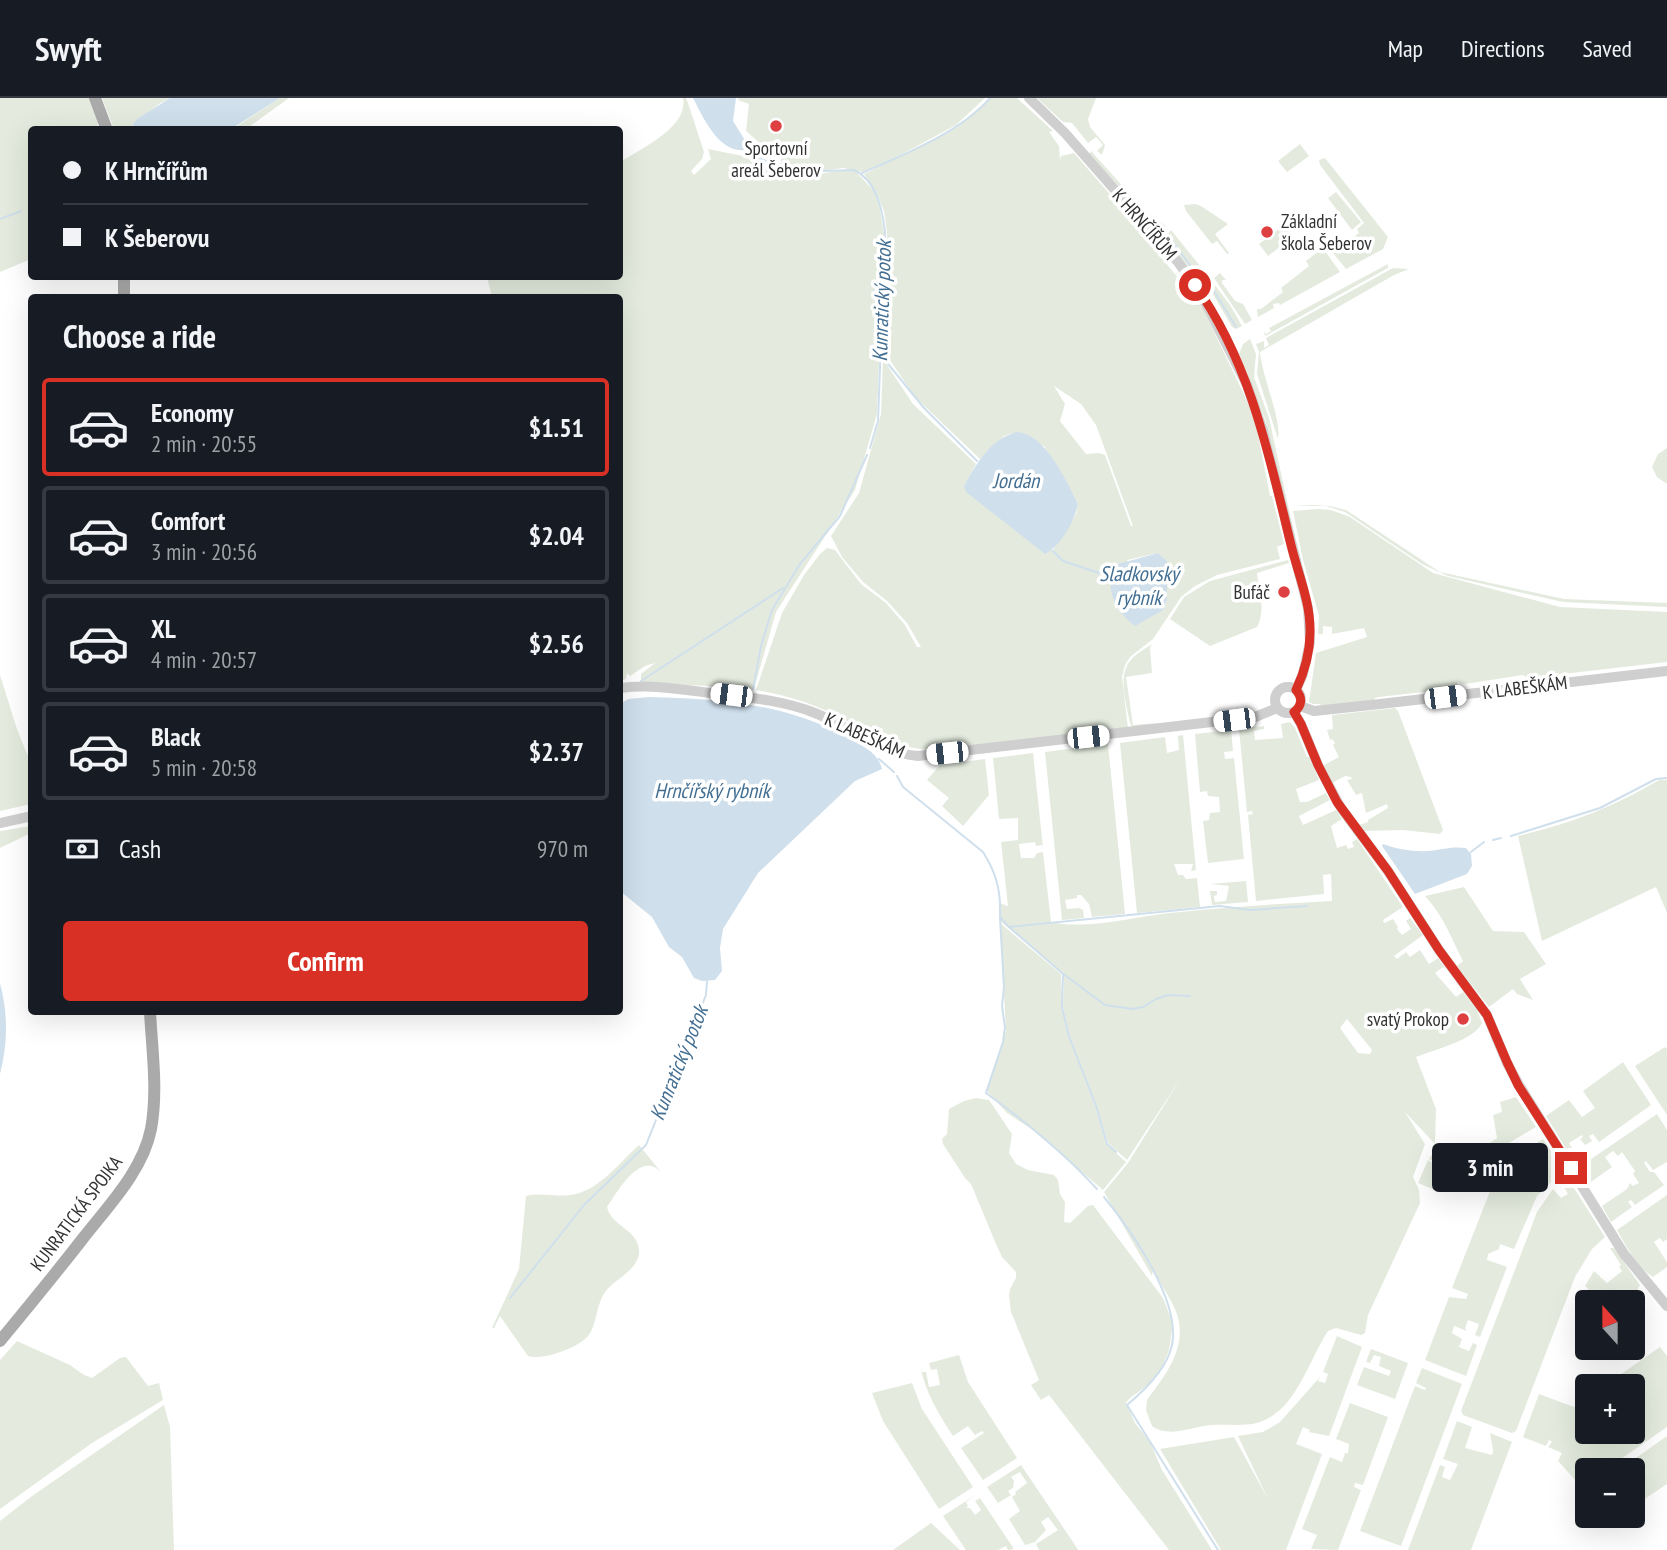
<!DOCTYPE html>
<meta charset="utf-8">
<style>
:root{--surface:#171b24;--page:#242831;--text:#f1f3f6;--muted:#9ea1a6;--line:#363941;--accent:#d93025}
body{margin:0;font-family:"PT Sans Narrow",sans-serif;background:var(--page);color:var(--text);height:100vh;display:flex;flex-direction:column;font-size:26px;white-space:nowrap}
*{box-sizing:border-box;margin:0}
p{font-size:23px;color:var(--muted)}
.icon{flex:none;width:38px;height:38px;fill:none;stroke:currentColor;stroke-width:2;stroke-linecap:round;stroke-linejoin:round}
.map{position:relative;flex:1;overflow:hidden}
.sheet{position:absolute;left:28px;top:196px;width:595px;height:721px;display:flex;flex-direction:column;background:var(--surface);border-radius:7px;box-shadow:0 7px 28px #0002}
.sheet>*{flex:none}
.hud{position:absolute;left:28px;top:28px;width:595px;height:154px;border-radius:7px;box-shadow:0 7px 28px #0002;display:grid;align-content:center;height:154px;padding:0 35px;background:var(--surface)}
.needle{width:46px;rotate:339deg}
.fabs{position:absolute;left:1575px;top:1192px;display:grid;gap:14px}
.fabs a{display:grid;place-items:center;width:70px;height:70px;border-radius:7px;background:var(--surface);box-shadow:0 7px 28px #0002;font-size:35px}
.end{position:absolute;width:32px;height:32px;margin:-16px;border:9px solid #d93025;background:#fff;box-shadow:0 0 0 4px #fff}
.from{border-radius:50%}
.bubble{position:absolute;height:49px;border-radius:7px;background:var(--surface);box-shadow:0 7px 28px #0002;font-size:23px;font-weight:600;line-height:49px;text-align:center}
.car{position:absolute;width:21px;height:42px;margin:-21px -10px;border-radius:9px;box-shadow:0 0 5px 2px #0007;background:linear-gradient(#fff 24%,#345 0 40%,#fff 0 76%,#345 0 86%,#fff 0)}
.hud b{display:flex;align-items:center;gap:24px;height:66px;font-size:26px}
.hud b+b{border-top:2px solid var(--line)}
.hud i{width:18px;height:18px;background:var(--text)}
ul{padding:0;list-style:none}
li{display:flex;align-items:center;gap:21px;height:98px;margin:0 14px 10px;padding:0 21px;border:4px solid var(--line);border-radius:7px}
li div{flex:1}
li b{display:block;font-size:26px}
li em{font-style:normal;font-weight:600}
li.current{border-color:var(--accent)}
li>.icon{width:63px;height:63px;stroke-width:1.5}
h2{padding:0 35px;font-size:32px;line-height:84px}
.pay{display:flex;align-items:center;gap:18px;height:77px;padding:0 35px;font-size:26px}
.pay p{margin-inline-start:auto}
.button{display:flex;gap:14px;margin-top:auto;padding:14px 35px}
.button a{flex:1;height:80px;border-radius:7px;background:var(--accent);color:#fff;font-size:28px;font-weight:600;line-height:80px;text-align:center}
header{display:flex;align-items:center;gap:42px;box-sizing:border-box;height:98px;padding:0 35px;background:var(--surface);border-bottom:2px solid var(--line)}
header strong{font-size:33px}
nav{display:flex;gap:38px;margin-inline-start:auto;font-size:24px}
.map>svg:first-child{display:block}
</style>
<header>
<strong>Swyft</strong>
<nav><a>Map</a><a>Directions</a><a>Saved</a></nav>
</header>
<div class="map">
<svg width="1667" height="1452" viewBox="0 0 1667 1452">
<rect width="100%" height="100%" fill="#fff"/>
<path fill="#e4ebde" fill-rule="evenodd" d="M0,0H89L98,24L97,31L32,32L31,161L0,174Z
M102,0H170L159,6L133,26L134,32L114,31Z
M280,0H289L246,31L231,32Z
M683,0H686L688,5L704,54L702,61L691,73L694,77L711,61L708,51L743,58L775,76L801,79L843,72L855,73L876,95L864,76L957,29L990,0H1017L1053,33L1049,34L1059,48L1060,62L1061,58L1074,55L1134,124L1137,122L1139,124L1158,150L1156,152L1159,157L1190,194L1194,192L1248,305L1256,326L1270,398H1272L1284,446L1277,449L1280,461L1217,477L1195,488L1181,499L1153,541L1130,559L1125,567L1122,579L1128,631L939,653C891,650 875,636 833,616C808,604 784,597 756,592L782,515L804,477L820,456L827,450L835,452L861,486L886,505L905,527L917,549H921L907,525L887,503L863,484L842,459L831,438L859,395L881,316L883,261L913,306L976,366L964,388L1053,452L1076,416L1078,406L1044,348L1012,335L1004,338L980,361L915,299L883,252L887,134L884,113L877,96L884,134L877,316L855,392L776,514L754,591L641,584V576L655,565L645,568L630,578L627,575L626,581L620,583V200L492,199L487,179L620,178V64C640,51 689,29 683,0ZM1054,288L1081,306L1096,327L1133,428H1131L1105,357L1099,355L1086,356L1060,323L1065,306ZM1158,455L1167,463V502L1163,513L1127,462Z
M739,0H985L956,27L893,61L862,74L843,70L802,76L779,74L782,58L763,48L746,33L749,6L738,2Z
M1037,0H1096L1088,21L1090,29L1105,47L1102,57L1097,53L1103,47L1096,39L1088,45L1072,25L1063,24Z
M1300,46L1309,58L1287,74L1278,63Z
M1091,53L1146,114L1166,128H1155L1089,56Z
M1325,60L1388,139L1383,151L1346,171L1333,155L1359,135L1357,131L1364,125L1320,67L1319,62Z
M1336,94L1361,124L1352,132L1328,100Z
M1195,106L1201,108L1228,126L1215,136L1229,155L1227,156L1217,143L1212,146L1186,113L1184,107Z
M1284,127L1293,139L1268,158L1259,146Z
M1171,132L1205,174L1197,183L1166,143V138Z
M1323,150L1340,174L1280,207L1279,205L1273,206L1274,210L1258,219L1257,211H1261L1283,194L1281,190L1309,168L1306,163Z
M1388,166V170L1265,238L1264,233L1266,236L1271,233L1269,230Z
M1393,170L1409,171L1394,177L1260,254C1262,279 1282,322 1278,341L1257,276L1259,254L1256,246L1264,243V250L1269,247L1266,240Z
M1220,175L1226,182H1222V185L1235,203L1243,206L1252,222L1245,226L1214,180Z
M1211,182L1230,207L1242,228L1236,231L1232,229L1207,186Z
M1250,241L1256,256L1254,279L1269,320L1299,458L1265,321L1239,256L1243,246Z
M1667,350V386L1657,379L1652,369L1658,356Z
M1312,407L1330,408L1346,412L1440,474L1564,501L1667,505V509L1563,504L1448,478L1422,466L1345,414L1326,408H1293Z
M1318,411L1331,412L1350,419L1433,475L1560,509L1667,514V564L1528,580L1523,577L1465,586L1457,584L1458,590L1379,599L1375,600L1374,603L1321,608L1320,606H1313L1309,604L1316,555L1367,539L1364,530L1332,536V529L1323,528V536H1318L1319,518L1303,462L1293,413Z
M1288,462L1289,465L1257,475C1259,492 1266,513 1257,529L1210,548L1170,521L1184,499L1210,483Z
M1152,546L1150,550L1152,575L1126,579L1133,627L1157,625L1133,630L1130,625C1127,608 1117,579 1130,563C1135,556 1145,551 1152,546Z
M0,577L17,631L31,666V706L0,713Z
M1395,610L1398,613L1443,732L1440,736L1403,732L1364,733L1359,727L1368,724V722L1388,710L1387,706L1366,715L1362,695L1356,697L1347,682L1352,681L1351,679L1345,678L1332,685L1324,667L1339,659L1333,647L1335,645L1332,641L1330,642L1327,632L1333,631L1332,617Z
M1290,624L1295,630L1307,659H1309L1319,682L1296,691L1300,704H1307L1326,695L1330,702L1299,718L1303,727L1336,712L1342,721L1331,728L1337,750L1346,747L1348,751L1354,749L1352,744L1357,741L1403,809L1383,822L1384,825L1393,821L1398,829L1397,831L1402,837L1411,831L1406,823L1410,820L1423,837L1394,858L1397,861L1406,854L1410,859L1420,852L1429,866L1438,860L1446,871L1443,869L1435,875L1456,899L1463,894L1477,912L1482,925C1475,942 1433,952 1416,959L1436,1011L1435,1046L1405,1014L1425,1046L1413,1079L1419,1092L1420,1105L1368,1217L1365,1235L1361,1237L1336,1230L1328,1233C1308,1263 1296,1314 1257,1325C1241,1329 1221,1325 1204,1328C1187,1331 1167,1339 1152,1328L1146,1312L1147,1302C1167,1275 1190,1246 1175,1211C1169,1198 1160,1185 1153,1172L1152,1178L1104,1094L1128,1065L1181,980L1127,1062L1108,1045L1096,1007L1070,938L1063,909L1064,876L1000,823L999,805L1008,808L1001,744L1018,742V720L999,721L993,660L1033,655L1043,750L1042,747L1036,748L1035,744L1019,746L1021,760H1034L1037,755L1043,754L1051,824C1088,832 1132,819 1170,815C1224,809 1278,806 1332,803L1331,776L1323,777L1324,796L1256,803L1248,717L1253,716L1252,713L1247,714L1239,631L1264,628V631L1254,633L1255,642L1283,640L1281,626ZM1347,921L1372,952L1370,956L1358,955L1340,930Z
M1231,632L1233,653L1224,654L1225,661L1234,660L1244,761L1208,765L1203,723L1209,722L1210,715L1220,714L1219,699L1208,698L1207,693L1200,694L1195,636Z
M1183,637L1196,772L1191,773L1193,766H1174L1178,777H1183L1186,781L1197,780L1200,809L1137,815L1120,645L1165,639L1167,655L1179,652L1178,638Z
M1108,646L1125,816L1092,819L1089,806L1081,797H1077V800L1065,802L1067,811L1079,810L1083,812L1084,820L1062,822L1045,654Z
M985,661L989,697L963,728L942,708L949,700L927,682L940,667Z
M1659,682H1667V815L1656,789L1542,843L1518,738C1569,726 1614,709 1659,682Z
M31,728V735L0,750V733Z
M1246,783L1248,804L1212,807L1210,793H1217V797L1214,798L1215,804L1226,803L1229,788L1210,786Z
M1464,789L1493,833L1524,834L1546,866L1520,881L1533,902L1517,896L1513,891L1489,909L1457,868L1463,863C1451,839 1444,819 1425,798Z
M1000,825L1061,876L1062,909L1069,939L1095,1008L1106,1046L1126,1064L1103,1092L1033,1032L1007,1015L986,992L1006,933Z
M1665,949L1667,951V1017L1635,968Z
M1623,964L1651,1007L1599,1044L1593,1036L1589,1038L1592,1043L1585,1047L1580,1041L1583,1039L1582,1037L1569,1045L1574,1054L1570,1057L1546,1018L1569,1002L1582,1019L1595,1010L1583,993Z
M1516,999L1536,1029L1490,1056L1488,1046L1497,1040L1493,1017L1502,1014L1500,1004Z
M976,1000L989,1002L1012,1036L1009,1055L1016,1066L1028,1072L1054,1077L1058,1082L1060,1096L1065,1104L1064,1124L1070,1125L1088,1108L1093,1107L1163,1200L1173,1226L1169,1252L1163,1267L1153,1283L1129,1301L1126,1305L1135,1325L1150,1344L1162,1372L1212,1452H1169L1049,1297L1041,1302L1031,1287L1039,1282L1011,1214L1009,1197L1010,1191L1016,1180V1174L1002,1159L996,1146L971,1086L965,1080L943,1046L942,1041L947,1036L949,1011L964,1003Z
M1657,1016L1667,1032V1064L1653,1072L1646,1063L1644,1065L1650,1074H1654L1664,1087L1635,1107L1631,1102L1628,1104L1632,1109L1611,1124L1602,1108L1627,1091L1630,1085L1633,1088L1639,1085L1633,1076L1635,1073L1622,1054L1618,1058L1613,1053L1605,1059L1612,1069L1588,1086L1578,1070Z
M1543,1041L1563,1072L1537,1098L1514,1151L1500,1146L1499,1151L1488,1156L1487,1162L1507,1169L1480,1239L1475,1237L1479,1226L1468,1222L1465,1230L1467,1233L1454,1228L1452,1235L1462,1241L1459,1249L1469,1253L1473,1245L1477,1247L1466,1278L1425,1262L1449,1199L1466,1201L1468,1196L1452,1190L1496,1078L1507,1065L1522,1054L1535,1069L1538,1066L1535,1062L1538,1060L1541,1063L1549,1057L1543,1047L1533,1052L1526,1051Z
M1439,1046L1470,1065L1460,1080L1429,1061Z
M639,1047L661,1074C640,1052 618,1093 607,1109C612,1129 636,1130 639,1151C641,1171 616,1180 606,1193C596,1205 597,1228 588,1238C578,1250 542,1263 528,1258L500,1218L494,1230H492L519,1171L526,1098C540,1094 555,1099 570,1097C598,1094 619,1065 639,1047Z
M1428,1062L1451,1076L1452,1085L1435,1092L1418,1085Z
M1567,1079L1605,1139L1592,1151L1575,1179L1516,1333L1512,1335L1463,1317L1461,1313L1537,1114L1553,1091L1561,1100L1568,1096L1561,1084Z
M1667,1097V1141L1663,1144L1660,1140L1654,1144L1667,1164V1169L1653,1179C1637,1170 1626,1148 1617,1132Z
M1610,1150H1614L1640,1187L1631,1204H1600L1585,1188L1594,1173L1607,1185L1622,1173L1619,1169L1621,1167Z
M1337,1238L1362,1249L1329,1338L1309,1334L1310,1332L1303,1329L1296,1346L1322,1356L1286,1452H1221L1160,1351L1234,1339L1268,1401L1238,1338L1263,1334L1280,1324L1320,1279L1318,1283L1325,1285L1328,1276L1323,1274Z
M17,1243L70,1267L84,1277L92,1280L120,1260L126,1259L148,1288L159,1285L163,1302L92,1345L0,1411V1262Z
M1660,1249L1667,1258V1329L1605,1372H1587V1385L1584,1384L1583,1389L1587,1391V1395L1558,1363L1562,1355L1548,1349L1552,1344L1549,1342L1546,1348L1523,1339L1539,1296L1574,1309L1587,1300V1334H1633V1288H1604Z
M1371,1251L1408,1265L1395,1301L1357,1287L1364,1269L1389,1278L1391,1273L1379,1268L1381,1259L1374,1257L1370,1265L1366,1264Z
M959,1257L968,1284L1017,1360L983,1382L961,1350L984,1335L982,1333L975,1337L968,1328L953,1338C938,1315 925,1294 920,1267L922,1274H926L929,1289L940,1287L937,1271L931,1272L929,1265Z
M1422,1270L1462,1286L1401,1448L1360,1433L1415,1288L1425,1292L1426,1290L1416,1285Z
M912,1285L922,1311L973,1389L939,1411L883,1323L872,1295Z
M1350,1305L1388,1319L1363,1387L1355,1385L1354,1389L1361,1392L1338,1452L1311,1451L1317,1437L1302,1431L1330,1359L1342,1364L1345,1355H1348L1349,1346L1336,1341Z
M164,1307L170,1329L174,1452H0V1423L32,1398Z
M1457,1323L1472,1329L1465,1350L1492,1357L1493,1353L1490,1335L1512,1344L1471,1452H1408L1440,1367L1445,1369L1442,1379L1450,1382L1458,1366L1443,1361Z
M1667,1338V1386L1634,1408L1633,1372H1619Z
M1021,1367L1073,1444L1078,1452H1039L1036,1446L1058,1432L1048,1419L1041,1424L1046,1432L1035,1444L1025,1447L1009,1421L1020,1413L1012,1399L1016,1396L1015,1394L1027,1385L1020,1374L1011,1379L1014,1383L1013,1390L1008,1393L1011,1397L998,1405L987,1389Z
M977,1396L966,1404L968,1408L966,1410H970L975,1417L981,1412L975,1403L980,1400L1014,1451L1008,1452L1006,1448L998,1452H966L943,1418Z
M931,1425L960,1452H893Z"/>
<path fill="#cfdfec" d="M170,0H280L231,31H134L133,26L137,21Z
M693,0H736L733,23L748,47L747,52C719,56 704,21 693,0Z
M1017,334C1046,336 1066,383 1078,406C1074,424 1061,448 1045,456L966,394L964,388C976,366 991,340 1017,334Z
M1158,455L1167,463V502L1163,512L1135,528C1116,514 1101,487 1118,466Z
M649,599C718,601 786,605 848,640C862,648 878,654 882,671L855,683L758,775L723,831L720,850L722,873L715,882L702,883L694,880L682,859L669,849L652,819L620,793V606L628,601Z
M1383,746C1396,751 1414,754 1427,753C1442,752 1450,748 1466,750L1471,756L1472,768L1467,776L1415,796L1382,748Z
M0,885C8,916 8,944 0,976Z"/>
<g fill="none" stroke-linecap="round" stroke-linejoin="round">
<path stroke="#cfdfec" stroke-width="2" d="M745,51L756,59L794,74L854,72C877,83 882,111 885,133L878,323L870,350
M862,75C903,57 961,34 990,0
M1121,108L1134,121
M0,121L21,113
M1150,122L1159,127
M1168,138L1199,179
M1211,188L1236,229
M1193,195L1197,207
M880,256L924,310L977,363
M1053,453L1063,463L1102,476
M641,583L783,490
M753,591L761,548L772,512L800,466L840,418L867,357
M879,661L894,674
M897,678L903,689L983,754C997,776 1001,794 1000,819L1009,829L1220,808L1250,812L1307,808
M1511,738L1600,710L1656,681L1667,680
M1493,742L1501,740
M1471,754L1484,744
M1000,820L1004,889L1002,908L1005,929L1003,944L986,995C1026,1024 1063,1054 1097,1091
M1009,829L1062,875L1105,907L1133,911L1143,909L1156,901L1168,897L1190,898
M1063,877L1062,909L1069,938L1096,1008L1107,1046L1116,1054
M1104,1099C1131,1132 1181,1203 1172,1247C1167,1271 1145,1292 1127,1307L1218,1452
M510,1200L584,1107L646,1047L706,897L707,883"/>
<path stroke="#cfcfcf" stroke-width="10" d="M1029,0L1065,35L1178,164L1203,200L1247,287L1263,333L1308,510L1310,544L1303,576L1296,592
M1275 602a13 13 0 1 1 26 0a13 13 0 1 1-26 0Z
M620,590C649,586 680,591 710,595C746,599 782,602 815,615C850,629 881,655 918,658L1255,619L1277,610
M1300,608L1314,613L1380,606L1667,573
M1294,614L1301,626L1318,667L1341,710L1388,773L1439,852L1487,917L1507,965L1519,987L1624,1156L1667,1208
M0,725L32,718"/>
<path stroke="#aaa" stroke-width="12" d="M95,0L107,32
M124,178V200
M0,1243C28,1209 57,1174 84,1139C109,1107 143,1072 151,1031C158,993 152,952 150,914"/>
</g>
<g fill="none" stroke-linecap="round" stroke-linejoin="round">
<path stroke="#d93025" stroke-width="9" d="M1195,187C1250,264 1269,357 1291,447C1298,476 1311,505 1310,535C1310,555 1304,575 1296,592C1303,600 1302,608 1294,614L1301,626L1318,667L1337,704L1388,773L1439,852L1487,917L1507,964L1518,987L1571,1070"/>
</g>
<g fill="#de3f40" stroke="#fff" stroke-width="2.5">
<circle cx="776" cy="28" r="7"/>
<circle cx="1267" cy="134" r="7"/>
<circle cx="1284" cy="494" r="7"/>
<circle cx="1463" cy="921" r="7"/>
</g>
<g text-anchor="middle" stroke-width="7" stroke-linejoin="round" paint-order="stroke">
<g font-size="19" fill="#323232" stroke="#fff" text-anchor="end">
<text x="776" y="57" text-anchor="middle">Sportovní<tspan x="776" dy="22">areál Šeberov</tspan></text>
<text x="1281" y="130" text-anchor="start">Základní<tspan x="1281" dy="22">škola Šeberov</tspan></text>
<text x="1270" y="501">Bufáč</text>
<text x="1449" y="928">svatý Prokop</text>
</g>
<g font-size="19" fill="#323232" stroke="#fff">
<text transform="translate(1145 126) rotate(49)" y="7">K HRNČÍŘŮM</text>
<text transform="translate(1525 589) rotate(-7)" y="7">K LABEŠKÁM</text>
<text transform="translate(865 637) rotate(24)" y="7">K LABEŠKÁM</text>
<text transform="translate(76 1115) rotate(-53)" y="7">KUNRATICKÁ SPOJKA</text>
</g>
<g font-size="21" font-style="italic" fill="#426e92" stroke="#fff">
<text transform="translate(882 203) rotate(-88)" y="7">Kunratický potok</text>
<text x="1016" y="390">Jordán</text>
<text x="1139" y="483">Sladkovský<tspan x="1139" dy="24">rybník</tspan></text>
<text x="712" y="700">Hrnčířský rybník</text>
<text transform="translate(679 965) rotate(-68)" y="7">Kunratický potok</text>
</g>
</g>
</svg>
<div class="fabs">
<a><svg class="needle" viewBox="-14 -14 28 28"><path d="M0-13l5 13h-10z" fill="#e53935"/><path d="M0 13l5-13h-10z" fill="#9ea1a6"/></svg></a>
<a>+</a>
<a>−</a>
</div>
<i class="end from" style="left:1195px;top:187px"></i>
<i class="end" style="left:1571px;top:1070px"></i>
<div class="bubble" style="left:1432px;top:1045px;width:116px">3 min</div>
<i class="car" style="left:731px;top:597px;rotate:277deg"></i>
<i class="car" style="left:1445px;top:599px;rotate:83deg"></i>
<i class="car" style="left:1234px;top:622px;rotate:263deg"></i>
<i class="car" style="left:1088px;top:639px;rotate:84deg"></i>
<i class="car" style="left:947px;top:655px;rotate:264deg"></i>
<div class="hud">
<b><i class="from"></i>K Hrnčířům</b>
<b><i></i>K Šeberovu</b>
</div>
<section class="sheet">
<h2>Choose a ride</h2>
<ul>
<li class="current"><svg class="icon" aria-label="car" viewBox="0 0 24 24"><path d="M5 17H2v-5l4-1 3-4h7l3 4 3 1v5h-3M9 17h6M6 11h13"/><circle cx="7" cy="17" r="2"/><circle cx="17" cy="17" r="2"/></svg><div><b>Economy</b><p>2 min · 20:55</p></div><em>$1.51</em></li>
<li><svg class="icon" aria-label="car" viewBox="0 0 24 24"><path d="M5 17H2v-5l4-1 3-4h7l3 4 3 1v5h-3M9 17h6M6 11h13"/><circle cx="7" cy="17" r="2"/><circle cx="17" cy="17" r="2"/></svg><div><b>Comfort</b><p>3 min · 20:56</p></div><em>$2.04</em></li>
<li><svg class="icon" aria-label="car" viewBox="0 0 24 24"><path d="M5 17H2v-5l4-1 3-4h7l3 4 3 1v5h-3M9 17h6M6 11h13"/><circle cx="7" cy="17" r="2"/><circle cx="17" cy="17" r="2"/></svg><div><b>XL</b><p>4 min · 20:57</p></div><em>$2.56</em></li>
<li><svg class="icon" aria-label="car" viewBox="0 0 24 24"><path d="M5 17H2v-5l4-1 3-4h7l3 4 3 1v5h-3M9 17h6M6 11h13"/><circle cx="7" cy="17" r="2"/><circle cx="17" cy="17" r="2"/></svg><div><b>Black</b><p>5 min · 20:58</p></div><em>$2.37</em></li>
</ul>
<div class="pay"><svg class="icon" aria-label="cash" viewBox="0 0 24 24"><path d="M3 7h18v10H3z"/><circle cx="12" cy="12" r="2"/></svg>Cash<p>970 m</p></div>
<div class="button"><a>Confirm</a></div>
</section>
</div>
